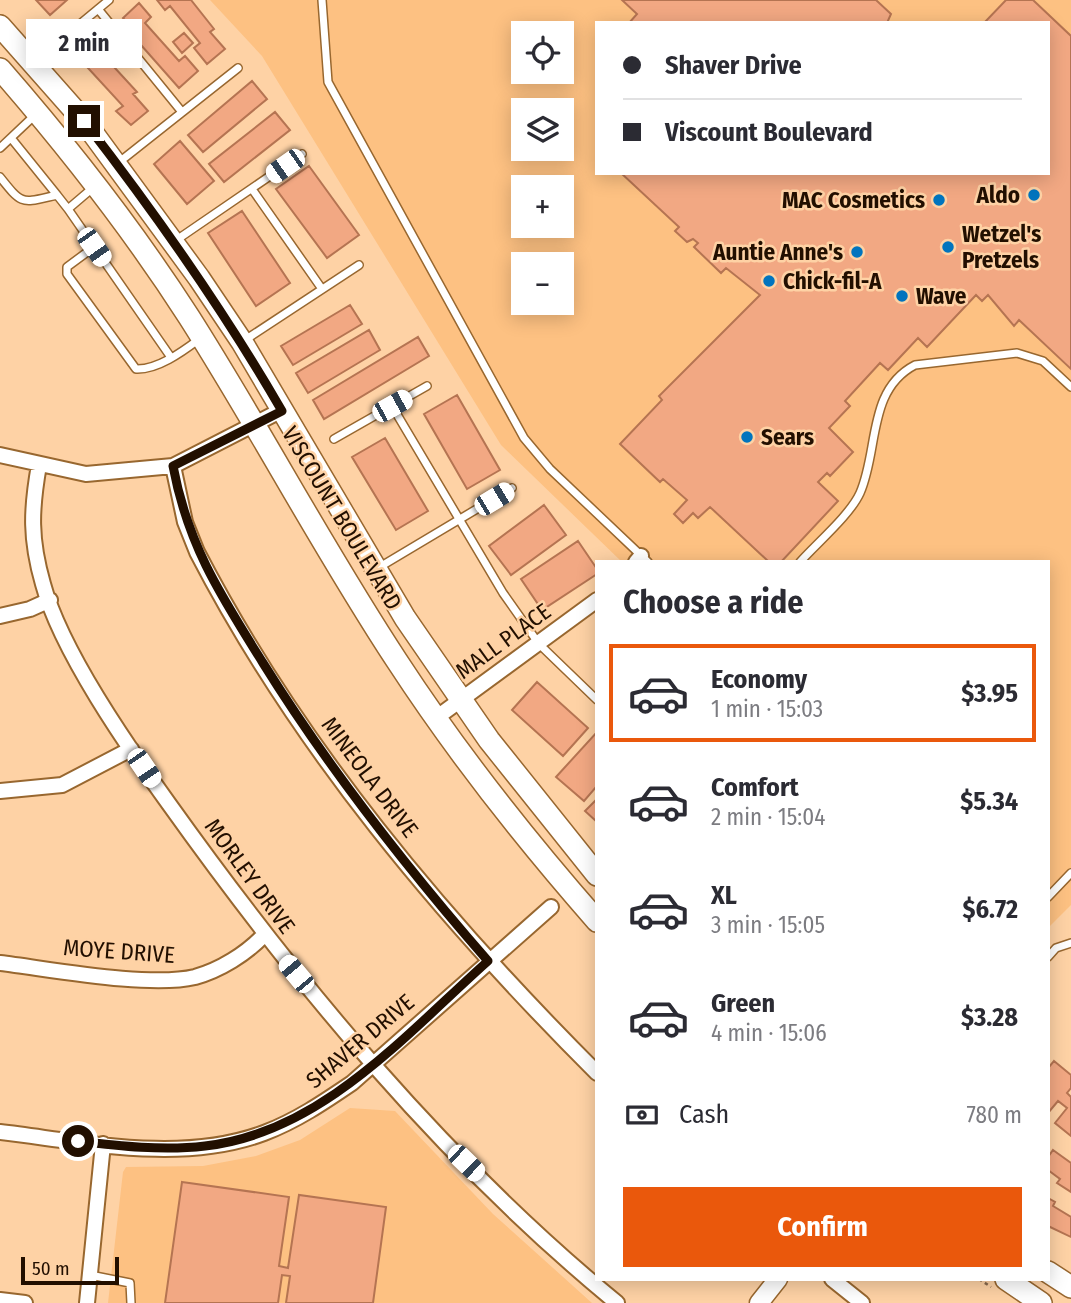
<!DOCTYPE html>
<meta charset="utf-8">
<style>
:root{--surface:#fff;--page:#f7f7f7;--text:#2b2b33;--muted:#7c7c81;--line:#e1e1e2;--accent:#ea580c}
body{margin:0;font-family:"Fira Sans Condensed",sans-serif;background:var(--page);color:var(--text);height:100vh;display:flex;flex-direction:column;font-size:26px;white-space:nowrap}
*{box-sizing:border-box;margin:0}
p{font-size:23px;color:var(--muted)}
.icon{flex:none;width:38px;height:38px;fill:none;stroke:currentColor;stroke-width:2;stroke-linecap:round;stroke-linejoin:round}
.map{position:relative;flex:1;overflow:hidden}
.details{position:absolute;left:595px;top:560px;width:455px;height:721px;display:flex;flex-direction:column;background:var(--surface);border-radius:0px;box-shadow:0 4px 18px #0003}
.details>*{flex:none}
.guide{position:absolute;left:595px;top:21px;width:455px;height:154px;border-radius:0px;box-shadow:0 4px 18px #0003;display:grid;align-content:center;height:154px;padding:0 28px;background:var(--surface)}
.tools{position:absolute;left:511px;top:21px;display:grid;gap:14px}
.tools a{display:grid;place-items:center;width:63px;height:63px;border-radius:0px;background:var(--surface);box-shadow:0 4px 18px #0003;font-size:35px}
.scale{position:absolute;left:21px;bottom:18px;width:98px;box-sizing:border-box;padding-left:7px;border:4px solid #220f00;border-top:0;font-size:19px;line-height:24px;white-space:nowrap;color:#220f00;-webkit-text-stroke:5px #fed2a5;paint-order:stroke}
.end{position:absolute;width:32px;height:32px;margin:-16px;border:9px solid #220f00;background:#fff;box-shadow:0 0 0 4px #fff}
.from{border-radius:50%}
.bubble{position:absolute;height:49px;border-radius:0px;background:var(--surface);box-shadow:0 4px 18px #0003;font-size:23px;font-weight:700;line-height:49px;text-align:center}
.car{position:absolute;width:21px;height:42px;margin:-21px -10px;border-radius:9px;box-shadow:0 0 5px 2px #0007;background:linear-gradient(#fff 24%,#345 0 40%,#fff 0 76%,#345 0 86%,#fff 0)}
.guide b{display:flex;align-items:center;gap:24px;height:66px;font-size:26px}
.guide b+b{border-top:2px solid var(--line)}
.guide i{width:18px;height:18px;background:var(--text)}
ul{padding:0;list-style:none}
li{display:flex;align-items:center;gap:21px;height:98px;margin:0 14px 10px;padding:0 14px;border:4px solid transparent;border-radius:0px}
li div{flex:1}
li b{display:block;font-size:26px}
li em{font-style:normal;font-weight:700}
li.current{border-color:var(--accent)}
li>.icon{width:63px;height:63px;stroke-width:1.5}
h2{padding:0 28px;font-size:32px;line-height:84px}
.pay{display:flex;align-items:center;gap:18px;height:77px;padding:0 28px;font-size:26px}
.pay p{margin-inline-start:auto}
.cta{display:flex;gap:14px;margin-top:auto;padding:14px 28px}
.cta a{flex:1;height:80px;border-radius:0px;background:var(--accent);color:#fff;font-size:28px;font-weight:700;line-height:80px;text-align:center}
.map>svg:first-child{display:block}
</style>
<div class="map">
<svg width="1071" height="1303" viewBox="0 0 1071 1303">
<rect width="100%" height="100%" fill="#fed2a5"/>
<path fill="#fdc182" fill-rule="evenodd" d="M210,0H1071V905L1048,928V562H622L501,445L262,56ZM597,23H1048V173H597ZM523,33H562V72H523ZM523,110H562V149H523ZM523,187H562V226H523ZM523,264H562V303H523Z
M350,1108L395,1111L493,1214L592,1303H108L123,1172L126,1167L203,1166L256,1156L300,1140Z"/>
<path fill="#f2a883" stroke="#b57452" stroke-width="2" d="M36,0H67L50,15Z
M157,0H191L214,29L210,32L225,49L207,64L194,48L200,43L170,6L165,10Z
M622,0H876L891,14L887,23H629L637,14Z
M1006,0H1033L1071,36V369L1019,320L1014,326L988,295L982,301L976,295L927,347L918,338L888,370L880,363L845,401L850,406L829,428L853,452L830,476L827,473L818,482L838,501L781,562H769L710,507L698,518L693,513L683,523L674,514L687,500L663,479L660,482L620,444L662,400L659,396L760,295L726,268L721,273L694,247L698,243L693,239L687,242L675,231L679,227L621,173H1048V23H984Z
M139,3L151,17L145,23L179,61L185,56L198,71L179,88L133,36L136,33L123,18Z
M184,33L193,43L182,53L173,42Z
M92,43L137,92L133,94L148,111L131,125L116,111L123,106L77,56Z
M252,81L267,99L203,152L188,135Z
M275,112L290,130L224,182L209,164Z
M180,141L214,181L187,204L154,164Z
M309,166L359,235L327,258L276,189Z
M242,211L290,283L256,306L208,233Z
M350,305L362,324L293,365L281,346Z
M369,330L380,350L308,393L296,373Z
M418,337L429,356L324,419L313,400Z
M457,395L500,470L467,489L424,414Z
M385,438L428,511L396,530L352,457Z
M544,505L566,535L511,575L489,546Z
M578,541L597,569V574L542,610L521,579Z
M537,682L588,728L563,756L512,710Z
M597,732V786L584,801L556,777Z
M597,799V822L585,811Z
M1054,1061L1071,1075V1088L1067,1093L1071,1097V1136L1055,1123L1067,1108L1058,1101L1048,1113V1068Z
M1053,1150L1071,1163V1192L1057,1183L1060,1179L1048,1170V1157Z
M182,1182L289,1197L279,1266L288,1268L299,1195L386,1207L373,1303H286L290,1276L282,1275L278,1303H165Z
M1048,1198L1055,1202L1053,1206L1071,1217V1237L1048,1226Z"/>
<g fill="none" stroke-linecap="round" stroke-linejoin="round">
<g stroke="#98672f" stroke-width="10">
<path id="service" d="M322,0L328,82L524,438L550,469L648,562
M98,9L182,112
M34,62L109,0
M0,148L35,115
M118,163L238,68
M0,177C23,206 21,203 57,195L11,138
M252,189L322,289
M57,195L68,209L95,186
M68,209L170,356
M175,241L302,154
M94,247L67,267V274L136,369C157,370 182,352 198,340
M245,340L359,265
M392,406L503,593L539,644L597,700
M334,439L427,386
M800,562C817,543 850,515 860,493C879,450 867,390 915,365L1017,353L1043,361L1071,387
M378,568L512,488
M1048,897L1071,873
M1048,957L1056,948L1071,943
M90,1275L130,1283L131,1303"/>
</g>
<g stroke="#98672f" stroke-width="18">
<path id="minor" d="M0,455L86,474L173,466L282,410
M39,465C31,510 30,539 43,584C61,651 128,747 169,804C299,986 444,1161 617,1303
M173,466L185,522L197,552C298,747 442,918 597,1073
M636,562L641,556
M0,616L30,609L50,600
M436,718L597,600
M0,791L62,785L131,749
M0,963C50,969 149,988 195,977C220,970 246,954 264,935
M0,1132C85,1142 181,1164 264,1133C296,1121 324,1102 352,1083L551,907
M832,1279L862,1303
M0,1300L25,1303
M87,1303L103,1144"/>
</g>
<g stroke="#98672f" stroke-width="21">
<path id="tertiary" d="M759,1303L778,1279"/>
</g>
<g stroke="#98672f" stroke-width="24">
<path id="secondary" d="M0,26L84,121L199,278L242,342L405,618L489,740L597,875
M0,69C68,147 133,230 189,317C261,430 323,549 397,661C457,753 525,839 597,921
M1048,1272L1071,1287
M1006,1279L1041,1303"/>
</g>
<path stroke="#88694c" stroke-width="2.5" stroke-dasharray="3.5 3.5" stroke-linecap="butt" d="M979,1279L991,1287"/>
<use href="#service" stroke="#fff" stroke-width="7"/>
<use href="#minor" stroke="#fff" stroke-width="14"/>
<use href="#tertiary" stroke="#fff" stroke-width="18"/>
<use href="#secondary" stroke="#fff" stroke-width="21"/>
</g>
<g fill="none" stroke-linecap="round" stroke-linejoin="round">
<path stroke="#220f00" stroke-width="9" d="M78,1141C119,1146 163,1151 205,1146C321,1133 405,1035 488,961C406,867 329,769 263,663C221,596 188,546 173,466L282,411C223,309 156,214 84,121"/>
</g>
<g fill="#0174be" stroke="#fed2a5" stroke-width="2.5">
<circle cx="1034" cy="195" r="7"/>
<circle cx="939" cy="200" r="7"/>
<circle cx="948" cy="247" r="7"/>
<circle cx="857" cy="252" r="7"/>
<circle cx="769" cy="281" r="7"/>
<circle cx="902" cy="296" r="7"/>
<circle cx="747" cy="437" r="7"/>
</g>
<g text-anchor="middle" stroke-width="5" stroke-linejoin="round" paint-order="stroke">
<g font-size="23" font-weight="bold" fill="#220f00" stroke="#fed2a5" text-anchor="start">
<text x="1020" y="203" text-anchor="end">Aldo</text>
<text x="925" y="208" text-anchor="end">MAC Cosmetics</text>
<text x="962" y="242">Wetzel's<tspan x="962" dy="26">Pretzels</tspan></text>
<text x="843" y="260" text-anchor="end">Auntie Anne's</text>
<text x="783" y="289">Chick-fil-A</text>
<text x="916" y="304">Wave</text>
<text x="761" y="445">Sears</text>
</g>
<g font-size="23" fill="#220f00" stroke="#fed2a5">
<text transform="translate(342 518) rotate(59)" y="8">VISCOUNT BOULEVARD</text>
<text transform="translate(503 641) rotate(-36)" y="8">MALL PLACE</text>
<text transform="translate(370 777) rotate(53)" y="8">MINEOLA DRIVE</text>
<text transform="translate(250 876) rotate(54)" y="8">MORLEY DRIVE</text>
<text transform="translate(119 951) rotate(4)" y="8">MOYE DRIVE</text>
<text transform="translate(360 1041) rotate(-40)" y="8">SHAVER DRIVE</text>
</g>
</g>
</svg>
<div class="tools">
<a><svg class="icon" aria-label="locate" viewBox="0 0 24 24"><circle cx="12" cy="12" r="6"/><path d="M12 2v4M12 18v4M2 12h4M18 12h4"/></svg></a>
<a><svg class="icon" aria-label="layers" viewBox="0 0 24 24"><path d="M12 4l9 5-9 5-9-5zM3 14l9 5 9-5"/></svg></a>
<a>+</a>
<a>−</a>
</div>
<div class="scale">50 m</div>
<i class="end from" style="left:78px;top:1141px"></i>
<i class="end" style="left:84px;top:121px"></i>
<div class="bubble" style="left:26px;top:19px;width:116px">2 min</div>
<i class="car" style="left:285px;top:166px;rotate:235deg"></i>
<i class="car" style="left:94px;top:247px;rotate:145deg"></i>
<i class="car" style="left:392px;top:406px;rotate:61deg"></i>
<i class="car" style="left:494px;top:499px;rotate:59deg"></i>
<i class="car" style="left:144px;top:768px;rotate:146deg"></i>
<i class="car" style="left:296px;top:974px;rotate:320deg"></i>
<i class="car" style="left:466px;top:1163px;rotate:134deg"></i>
<div class="guide">
<b><i class="from"></i>Shaver Drive</b>
<b><i></i>Viscount Boulevard</b>
</div>
<section class="details">
<h2>Choose a ride</h2>
<ul>
<li class="current"><svg class="icon" aria-label="car" viewBox="0 0 24 24"><path d="M5 17H2v-5l4-1 3-4h7l3 4 3 1v5h-3M9 17h6M6 11h13"/><circle cx="7" cy="17" r="2"/><circle cx="17" cy="17" r="2"/></svg><div><b>Economy</b><p>1 min · 15:03</p></div><em>$3.95</em></li>
<li><svg class="icon" aria-label="car" viewBox="0 0 24 24"><path d="M5 17H2v-5l4-1 3-4h7l3 4 3 1v5h-3M9 17h6M6 11h13"/><circle cx="7" cy="17" r="2"/><circle cx="17" cy="17" r="2"/></svg><div><b>Comfort</b><p>2 min · 15:04</p></div><em>$5.34</em></li>
<li><svg class="icon" aria-label="car" viewBox="0 0 24 24"><path d="M5 17H2v-5l4-1 3-4h7l3 4 3 1v5h-3M9 17h6M6 11h13"/><circle cx="7" cy="17" r="2"/><circle cx="17" cy="17" r="2"/></svg><div><b>XL</b><p>3 min · 15:05</p></div><em>$6.72</em></li>
<li><svg class="icon" aria-label="car" viewBox="0 0 24 24"><path d="M5 17H2v-5l4-1 3-4h7l3 4 3 1v5h-3M9 17h6M6 11h13"/><circle cx="7" cy="17" r="2"/><circle cx="17" cy="17" r="2"/></svg><div><b>Green</b><p>4 min · 15:06</p></div><em>$3.28</em></li>
</ul>
<div class="pay"><svg class="icon" aria-label="cash" viewBox="0 0 24 24"><path d="M3 7h18v10H3z"/><circle cx="12" cy="12" r="2"/></svg>Cash<p>780 m</p></div>
<div class="cta"><a>Confirm</a></div>
</section>
</div>
